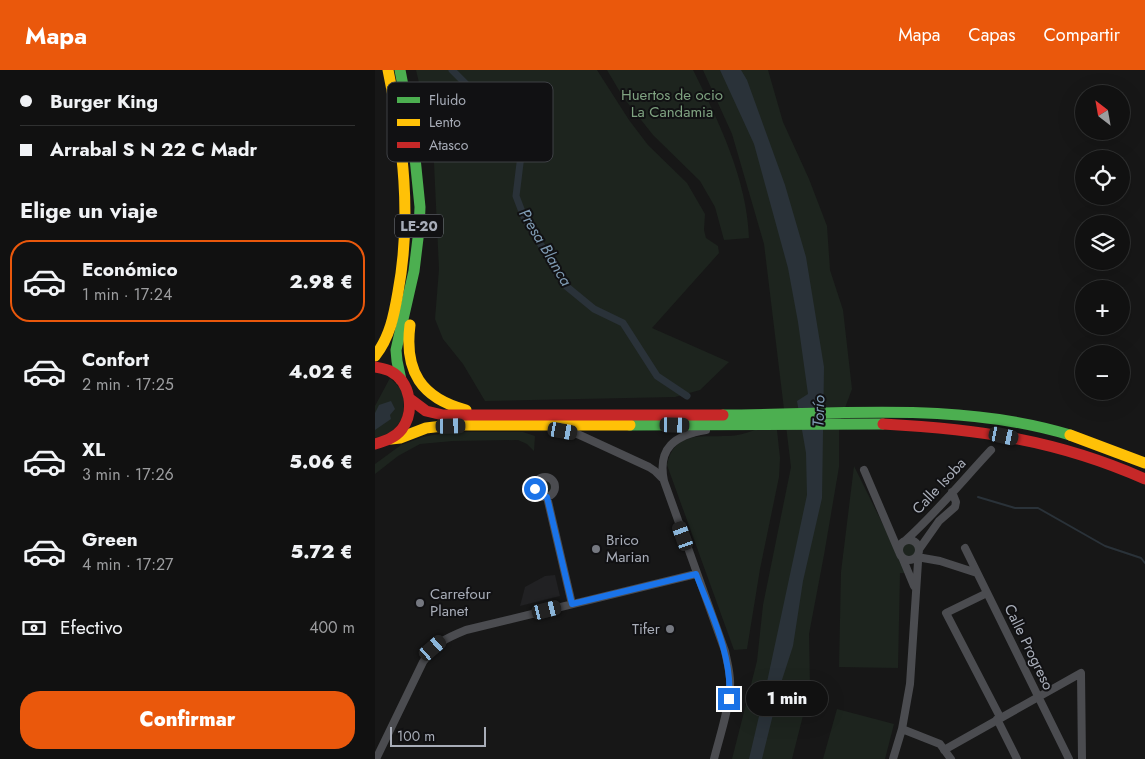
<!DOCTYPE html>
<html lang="es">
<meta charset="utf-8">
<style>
:root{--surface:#111;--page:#1e1f1f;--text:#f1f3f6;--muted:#9c9d9f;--line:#303131;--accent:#ea580c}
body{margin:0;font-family:Jost,sans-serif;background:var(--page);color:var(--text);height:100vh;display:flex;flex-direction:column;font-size:19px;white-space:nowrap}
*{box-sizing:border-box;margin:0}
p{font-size:16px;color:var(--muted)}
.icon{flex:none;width:28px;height:28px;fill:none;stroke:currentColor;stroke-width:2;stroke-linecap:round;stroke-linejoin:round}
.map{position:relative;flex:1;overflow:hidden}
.drawer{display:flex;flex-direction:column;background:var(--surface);width:375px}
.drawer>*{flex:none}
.top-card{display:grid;align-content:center;height:110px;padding:0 20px;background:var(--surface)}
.needle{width:32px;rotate:329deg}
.tools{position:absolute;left:700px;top:15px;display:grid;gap:10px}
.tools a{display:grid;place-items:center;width:55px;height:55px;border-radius:50%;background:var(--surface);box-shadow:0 5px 20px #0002,0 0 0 1px var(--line);font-size:25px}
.scale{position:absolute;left:15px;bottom:12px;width:96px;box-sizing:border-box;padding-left:5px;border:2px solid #a8adb8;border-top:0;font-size:14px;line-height:18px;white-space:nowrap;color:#a8adb8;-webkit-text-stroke:4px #111113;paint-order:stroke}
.end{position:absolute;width:22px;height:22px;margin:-11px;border:6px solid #1a73e8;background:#fff;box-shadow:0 0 0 2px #fff}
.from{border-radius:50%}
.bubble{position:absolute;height:35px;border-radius:18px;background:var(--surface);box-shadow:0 5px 20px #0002,0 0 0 1px var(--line);font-size:16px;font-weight:800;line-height:35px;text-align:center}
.car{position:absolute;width:15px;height:30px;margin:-15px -8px;border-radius:6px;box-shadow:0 0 4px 1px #0007;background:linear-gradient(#222 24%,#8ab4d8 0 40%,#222 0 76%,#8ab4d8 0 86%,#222 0)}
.top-card b{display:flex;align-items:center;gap:18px;height:48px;font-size:19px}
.top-card b+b{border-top:1px solid var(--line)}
.top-card i{width:12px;height:12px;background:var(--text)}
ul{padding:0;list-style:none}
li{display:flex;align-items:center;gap:15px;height:82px;margin:0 10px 8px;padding:0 10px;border:2px solid transparent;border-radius:20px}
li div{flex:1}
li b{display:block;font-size:19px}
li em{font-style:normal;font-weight:800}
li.current{border-color:var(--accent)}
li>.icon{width:45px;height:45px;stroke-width:1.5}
h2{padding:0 20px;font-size:22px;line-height:60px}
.pay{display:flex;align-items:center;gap:12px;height:55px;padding:0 20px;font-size:19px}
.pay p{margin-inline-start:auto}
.button{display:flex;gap:10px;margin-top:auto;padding:10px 20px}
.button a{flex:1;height:58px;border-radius:20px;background:var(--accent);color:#fff;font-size:20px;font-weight:800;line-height:58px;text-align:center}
header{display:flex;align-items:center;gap:30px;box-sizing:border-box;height:70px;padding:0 25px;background:var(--accent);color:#fff}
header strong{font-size:24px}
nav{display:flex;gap:28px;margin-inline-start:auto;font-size:18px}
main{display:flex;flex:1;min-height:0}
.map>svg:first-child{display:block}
</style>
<header>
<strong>Mapa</strong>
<nav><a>Mapa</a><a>Capas</a><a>Compartir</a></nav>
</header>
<main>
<section class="drawer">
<div class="top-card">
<b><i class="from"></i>Burger King</b>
<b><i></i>Arrabal S N 22 C Madr</b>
</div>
<h2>Elige un viaje</h2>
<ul>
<li class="current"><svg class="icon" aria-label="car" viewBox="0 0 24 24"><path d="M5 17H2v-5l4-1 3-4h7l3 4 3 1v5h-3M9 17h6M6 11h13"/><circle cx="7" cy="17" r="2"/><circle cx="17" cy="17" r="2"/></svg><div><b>Económico</b><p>1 min · 17:24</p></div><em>2.98 €</em></li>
<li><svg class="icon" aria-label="car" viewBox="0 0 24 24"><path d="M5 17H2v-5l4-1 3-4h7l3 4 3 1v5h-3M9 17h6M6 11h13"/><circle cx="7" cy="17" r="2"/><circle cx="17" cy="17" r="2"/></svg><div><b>Confort</b><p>2 min · 17:25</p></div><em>4.02 €</em></li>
<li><svg class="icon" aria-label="car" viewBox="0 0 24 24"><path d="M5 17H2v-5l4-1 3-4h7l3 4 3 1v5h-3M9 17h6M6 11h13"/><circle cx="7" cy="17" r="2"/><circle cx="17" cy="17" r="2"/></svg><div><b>XL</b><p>3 min · 17:26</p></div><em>5.06 €</em></li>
<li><svg class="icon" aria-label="car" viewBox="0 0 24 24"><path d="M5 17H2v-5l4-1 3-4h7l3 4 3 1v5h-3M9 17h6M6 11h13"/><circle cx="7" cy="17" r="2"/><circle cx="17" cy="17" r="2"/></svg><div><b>Green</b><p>4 min · 17:27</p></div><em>5.72 €</em></li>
</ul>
<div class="pay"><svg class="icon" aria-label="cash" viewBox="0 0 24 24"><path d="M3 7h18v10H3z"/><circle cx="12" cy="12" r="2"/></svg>Efectivo<p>400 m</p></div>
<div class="button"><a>Confirmar</a></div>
</section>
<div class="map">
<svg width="770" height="689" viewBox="0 0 770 689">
<rect width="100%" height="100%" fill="#171717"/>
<path fill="#212123" d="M180,505L185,526L145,536L150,517L170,506Z"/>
<path fill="#1d241e" d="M41,0H222L254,50L273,75L312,113L330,144L329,160L331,168L343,176L344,183L277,258L354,292L325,320L300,327L110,331L88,294L68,269L60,249L64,199L58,72Z
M232,0H318C344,52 372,109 374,168L349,170L340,137L325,111L278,65L248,27Z
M328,0H393L408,52L434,109L452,156L455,200L468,240L477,319L464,354V397L449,485L434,564L435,618L417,689H357L382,591L388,535L416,397L389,174L357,64Z
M15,308L25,318L29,327L28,348L15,364L0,368V336Z
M380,360H402L405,388L404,407L385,499L372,579L359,580L292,395C299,361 325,367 353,366C362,366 371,363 380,360Z
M74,362H148L160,366L159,381L152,374L143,370L78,371L45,374L23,386L0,404V394L26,375L48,367Z
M479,396L532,503H525L523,598L464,597L466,502Z
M164 417a6 6 0 1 1 12 0a6 6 0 1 1-12 0Z
M526 480a8 8 0 1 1 16 0a8 8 0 1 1-16 0Z
M462,639L519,654L510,689H448Z"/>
<path fill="#2a3239" d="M345,0H366L372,10L410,115L431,187L449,297L447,428L428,511L418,576L405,616L387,689H374L392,612L432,425L431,383L422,331L433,324L423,252L413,198L379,74Z
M16,331L20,339L15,345L16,349L0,360V343L4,335Z"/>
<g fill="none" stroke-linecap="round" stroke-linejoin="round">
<path stroke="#2a3239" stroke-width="2" d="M603,427L640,438H663L730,476L766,488L770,493"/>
<path stroke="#2a3239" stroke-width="7" d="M77,0L96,19L146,85L141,126L149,147L191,216L219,239L248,253L282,306L312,326"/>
<path stroke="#4b4c50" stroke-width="8" d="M331,360C300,365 282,378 289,411L350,581C352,592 356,604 355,616C354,640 345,665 339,689
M180,361L200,363L209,367L274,397L280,401L287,408
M489,400L524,482
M160 417a10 10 0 1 1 20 0a10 10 0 1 1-20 0Z
M172,427L197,534
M524 480a10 10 0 1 1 20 0a10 10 0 1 1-20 0Z
M531,470C562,442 588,410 616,380
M545,478L564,451L580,437L581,432L577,422
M590,478L694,689
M527,487L539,516
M542,487L565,491L602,503
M612,523L571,543L625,647
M622,649L642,689
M527,659L565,674L576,689
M569,680L706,603L707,689
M1,689L48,592C62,572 69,569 91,560L321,504
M518,689L527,659L535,614L543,492L541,488"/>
<path stroke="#4caf50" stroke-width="11" d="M25,0L38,68L45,137L44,160L39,201L21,280L22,291L26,310
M348,345C464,345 583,331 695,365
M255,355L508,354"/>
<path stroke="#ffc107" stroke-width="11" d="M35,255C29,301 46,328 91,340
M0,286C15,267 19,245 23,222C37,147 28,74 13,0
M695,365L770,393
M16,369L25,368L51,358L76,355H255"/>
<path stroke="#c62828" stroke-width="11" d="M0,297C5,298 11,299 15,301C36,312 40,341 27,359C20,368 10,371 0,374
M35,329L51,341L68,345H348
M508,354C603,359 682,370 770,409"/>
</g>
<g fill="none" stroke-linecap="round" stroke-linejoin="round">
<path stroke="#1a73e8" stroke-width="6" d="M160,419L163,425L172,427L197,534L321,504C336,543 358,587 354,629"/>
</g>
<g fill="#757880" stroke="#111113" stroke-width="2">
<circle cx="221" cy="479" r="5"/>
<circle cx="45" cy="533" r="5"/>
<circle cx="295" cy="559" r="5"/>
</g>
<g text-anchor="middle" stroke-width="4" stroke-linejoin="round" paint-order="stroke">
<rect fill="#111113" stroke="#7b7e86" stroke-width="1" x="20" y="144.5" width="48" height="23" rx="4"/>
<g font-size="14" font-weight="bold" fill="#a8adb8">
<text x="44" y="161">LE-20</text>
</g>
<g font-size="15" fill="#7fa381" stroke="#111113">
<text x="297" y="30">Huertos de ocio<tspan x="297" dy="17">La Candamia</tspan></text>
</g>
<g font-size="15" fill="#a8adb8" stroke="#111113">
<text transform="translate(564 416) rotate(-47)" y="5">Calle Isoba</text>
<text transform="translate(654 577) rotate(64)" y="5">Calle Progreso</text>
</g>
<g font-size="15" fill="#a8adb8" stroke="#111113" text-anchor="start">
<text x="231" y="475">Brico<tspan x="231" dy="17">Marian</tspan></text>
<text x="55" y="529">Carrefour<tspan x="55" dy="17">Planet</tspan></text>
<text x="285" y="564" text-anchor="end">Tifer</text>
</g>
<g font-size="16" font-style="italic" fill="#7f9bb3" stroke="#111113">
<text transform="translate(171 177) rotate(59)" y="6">Presa Blanca</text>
<text transform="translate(443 341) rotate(-88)" y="6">Torío</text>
</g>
</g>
<rect x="12" y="12" width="166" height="80" rx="8" fill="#111113" stroke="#3e4045" stroke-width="1"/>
<rect x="22" y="27" width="23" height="6" fill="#4caf50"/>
<rect x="22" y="49" width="23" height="7" fill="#ffc107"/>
<rect x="22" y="72" width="23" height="6" fill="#c62828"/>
<g font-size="14" fill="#a8adb8">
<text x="54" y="35">Fluido</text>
<text x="54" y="57">Lento</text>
<text x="54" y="80">Atasco</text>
</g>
</svg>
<div class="tools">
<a><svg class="needle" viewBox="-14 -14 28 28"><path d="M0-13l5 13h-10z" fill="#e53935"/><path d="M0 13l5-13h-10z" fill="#9c9d9f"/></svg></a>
<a><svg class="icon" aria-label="locate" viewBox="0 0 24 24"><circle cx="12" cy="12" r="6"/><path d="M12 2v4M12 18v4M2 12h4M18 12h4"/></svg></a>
<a><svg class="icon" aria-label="layers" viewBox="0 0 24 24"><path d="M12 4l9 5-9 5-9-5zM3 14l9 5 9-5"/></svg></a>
<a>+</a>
<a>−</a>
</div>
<div class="scale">100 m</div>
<i class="end from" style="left:160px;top:419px"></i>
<i class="end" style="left:354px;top:629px"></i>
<div class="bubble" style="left:371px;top:611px;width:82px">1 min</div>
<i class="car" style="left:300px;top:355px;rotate:91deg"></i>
<i class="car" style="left:76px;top:356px;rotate:89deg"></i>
<i class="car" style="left:188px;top:361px;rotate:100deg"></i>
<i class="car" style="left:629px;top:366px;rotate:102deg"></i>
<i class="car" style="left:308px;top:466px;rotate:340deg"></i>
<i class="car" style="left:172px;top:540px;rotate:76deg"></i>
<i class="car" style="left:58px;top:578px;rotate:49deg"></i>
</div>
</main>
